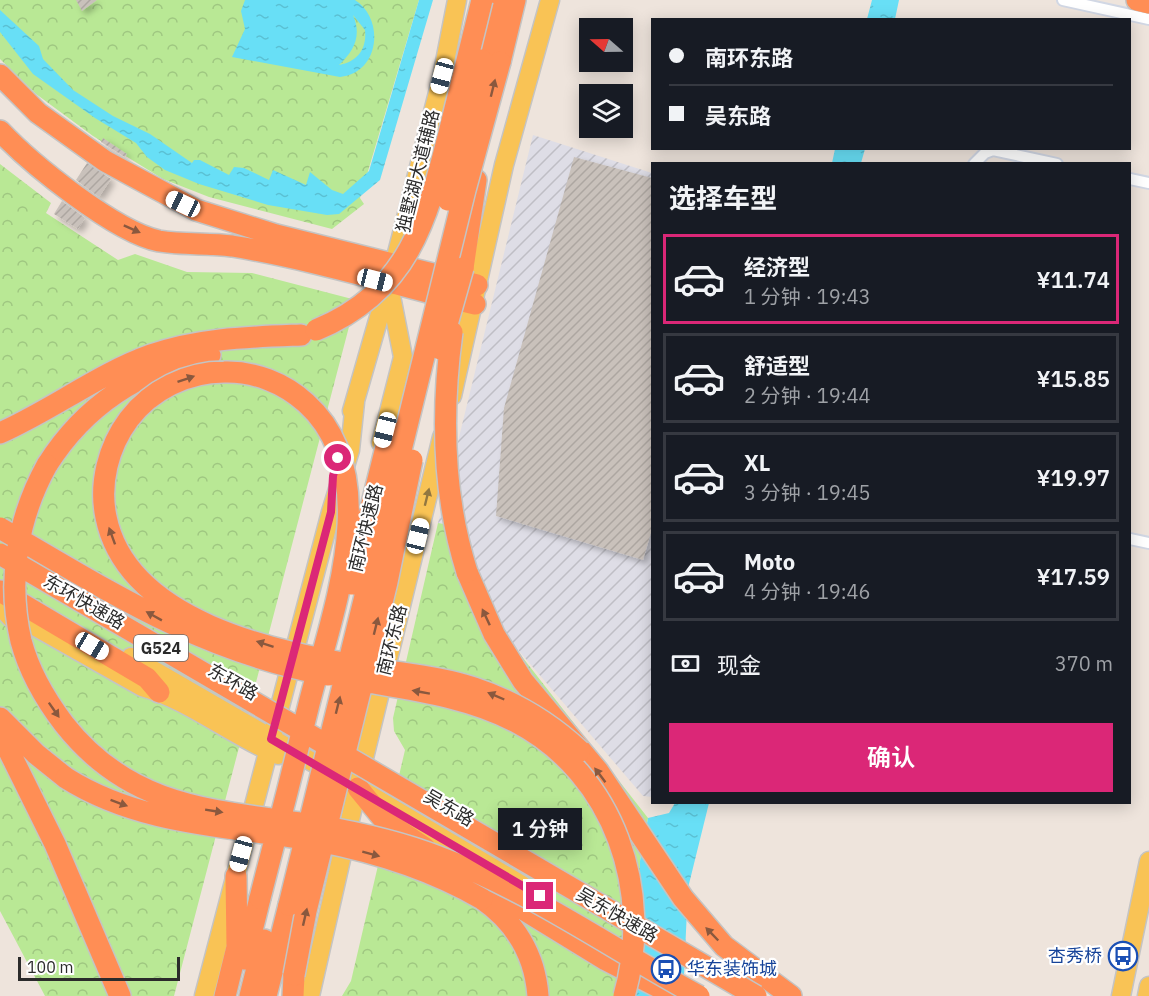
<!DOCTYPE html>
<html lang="zh">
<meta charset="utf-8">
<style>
:root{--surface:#171b24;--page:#20242c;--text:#f1f3f6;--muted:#9ea1a6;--line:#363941;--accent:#db2777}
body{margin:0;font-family:"IBM Plex Sans","Noto Sans SC",sans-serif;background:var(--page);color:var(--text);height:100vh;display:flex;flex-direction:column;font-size:22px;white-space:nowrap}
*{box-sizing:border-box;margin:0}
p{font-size:20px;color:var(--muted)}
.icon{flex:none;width:33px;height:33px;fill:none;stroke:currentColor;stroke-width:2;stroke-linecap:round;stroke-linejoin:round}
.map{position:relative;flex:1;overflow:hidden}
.side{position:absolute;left:651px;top:162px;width:480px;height:642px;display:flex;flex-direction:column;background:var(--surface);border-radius:0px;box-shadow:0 3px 15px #0003}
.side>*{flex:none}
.banner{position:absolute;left:651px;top:18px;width:480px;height:132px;border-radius:0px;box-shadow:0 3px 15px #0003;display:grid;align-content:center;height:132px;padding:0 18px;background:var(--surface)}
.needle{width:39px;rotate:290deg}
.tools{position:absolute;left:579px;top:18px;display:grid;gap:12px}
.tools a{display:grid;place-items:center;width:54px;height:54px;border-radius:0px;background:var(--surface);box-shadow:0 3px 15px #0003;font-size:30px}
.scale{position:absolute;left:18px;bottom:15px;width:162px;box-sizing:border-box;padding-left:6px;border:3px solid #2b2b2b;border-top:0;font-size:16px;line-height:21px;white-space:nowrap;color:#2b2b2b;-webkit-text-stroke:4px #fff;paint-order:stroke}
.end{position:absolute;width:27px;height:27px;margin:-14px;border:8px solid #db2777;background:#fff;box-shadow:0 0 0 3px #fff}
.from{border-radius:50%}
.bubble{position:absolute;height:42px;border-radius:0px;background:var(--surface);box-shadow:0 3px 15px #0003;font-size:20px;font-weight:600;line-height:42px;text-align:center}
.car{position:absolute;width:18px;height:36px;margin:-18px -9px;border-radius:8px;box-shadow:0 0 4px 2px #0007;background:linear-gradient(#fff 24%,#345 0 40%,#fff 0 76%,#345 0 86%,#fff 0)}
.banner b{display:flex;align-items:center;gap:21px;height:57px;font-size:22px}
.banner b+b{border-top:2px solid var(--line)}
.banner i{width:15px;height:15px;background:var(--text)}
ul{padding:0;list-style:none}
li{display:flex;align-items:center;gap:18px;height:90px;margin:0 12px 9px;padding:0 6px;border:3px solid var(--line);border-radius:0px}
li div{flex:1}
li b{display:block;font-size:22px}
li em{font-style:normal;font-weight:600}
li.active{border-color:var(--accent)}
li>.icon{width:54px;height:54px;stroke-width:1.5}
h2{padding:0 18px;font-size:27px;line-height:72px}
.pay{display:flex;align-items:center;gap:15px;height:66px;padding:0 18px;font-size:22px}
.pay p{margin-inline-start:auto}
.cta{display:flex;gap:12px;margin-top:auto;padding:12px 18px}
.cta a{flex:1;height:69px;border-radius:0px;background:var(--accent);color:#fff;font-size:24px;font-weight:600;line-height:69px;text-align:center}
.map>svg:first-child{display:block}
</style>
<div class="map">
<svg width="1149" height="996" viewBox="0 0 1149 996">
<defs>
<pattern id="industrial-furrows" width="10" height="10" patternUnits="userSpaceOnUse" patternTransform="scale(1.5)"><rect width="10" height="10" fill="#dedde6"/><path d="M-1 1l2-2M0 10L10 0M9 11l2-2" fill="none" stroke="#bfbec5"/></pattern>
<pattern id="park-crowns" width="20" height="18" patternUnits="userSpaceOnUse" patternTransform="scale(1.5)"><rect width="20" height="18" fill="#b9e895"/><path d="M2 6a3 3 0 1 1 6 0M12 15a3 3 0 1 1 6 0" fill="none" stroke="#9fc781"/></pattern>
<pattern id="water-ripples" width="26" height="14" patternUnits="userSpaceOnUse" patternTransform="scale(1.5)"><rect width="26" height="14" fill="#68dff6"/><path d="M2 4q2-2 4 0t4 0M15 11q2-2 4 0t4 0" fill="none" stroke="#5ac0d3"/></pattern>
<pattern id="building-hatch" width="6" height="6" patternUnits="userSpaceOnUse" patternTransform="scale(1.5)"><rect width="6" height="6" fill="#c9c1bb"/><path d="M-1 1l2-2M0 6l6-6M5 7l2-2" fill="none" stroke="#ada6a1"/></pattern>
<filter id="shadow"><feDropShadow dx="4" dy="4" stdDeviation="3" flood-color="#0004"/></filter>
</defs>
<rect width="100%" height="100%" fill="#eee4dc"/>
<path fill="url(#industrial-furrows)" d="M533,135L652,173V797L643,796L502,631L492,613L462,527L438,523Z"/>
<path fill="url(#park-crowns)" d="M0,0H419L360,198L364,204L332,229L209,197L163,179L93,136L36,94L0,59Z
M0,164L51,203L46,213L118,260L135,254L187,272L252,273L356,300L174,996H45L0,911Z
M438,523L462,527L473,563L502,631L648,818L640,861V897L617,996H342L351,981L405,750L394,731L393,718Z"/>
<path fill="url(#water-ripples)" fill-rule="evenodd" d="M245,0H355C385,19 380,73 340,77L232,57L245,29L241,11ZM353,15L365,30C367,48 358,62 339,65C354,51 362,36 353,15Z
M419,0H433L380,180L339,214L327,215L268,205L199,184L165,170L147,157L136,143L95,118L33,74L0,32V10L39,46L43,59L73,90L113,116L150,134L192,163L194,160H200L229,175L234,167L244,168L269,180L273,170L306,185L310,172L332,190L343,194L369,171Z
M872,0H899L895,19H867Z
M835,149H865L861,163H832Z
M675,803H709L688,888L683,996H617L640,897V861L648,818L669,813Z"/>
<path fill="url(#building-hatch)" filter="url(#shadow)" d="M76,0H97L82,11Z
M103,138L127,154L125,157L101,142Z
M574,157L652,178V529L643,560L496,516L504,408Z
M87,163L111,179L99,197L76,180Z
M62,201L85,218L78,229L54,214Z"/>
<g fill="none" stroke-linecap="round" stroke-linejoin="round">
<g stroke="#d1d7e4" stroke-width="14">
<path id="street" d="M1063,0L1149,19
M974,164L985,153L993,150L1057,164
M1130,179L1149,183
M1130,539L1149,543"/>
</g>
<g stroke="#c4c4c4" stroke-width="21">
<path id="primary" d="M452,396L504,165L550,0
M352,411L394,265L442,77L457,0
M381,443L403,357L389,286
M0,606L11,618L27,622L142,687C189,700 232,736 278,755
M131,657L333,774
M365,792L522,885
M204,996L331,512L350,450L355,402
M310,996L364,758L442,437
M1121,996L1149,861
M1147,996L1149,986"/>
</g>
<g stroke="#c4c4c4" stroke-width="24">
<path id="highway" d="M1137,0L1149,3
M482,60L496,0
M500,62L515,0
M0,75L38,113L105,161L196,210L276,235L477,285
M0,131C31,164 115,232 159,241C183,245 208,243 232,246C313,259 395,285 475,304
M463,268L476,180
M0,433C52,410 98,374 151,355C199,338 250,337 301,335
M47,465C85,405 141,369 210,355
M467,572L494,634L523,681L598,771L683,898L724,946L791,996
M0,591L147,678L159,692
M0,718L36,754L66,778
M0,733L55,844L120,996
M358,788L385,821L425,848
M477,881L606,960L676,996
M482,899C515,922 535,955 538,996
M245,959L260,898
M225,996L237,947L236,876
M250,996L264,940
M266,996L289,905
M293,996L294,975"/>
</g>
<use href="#street" stroke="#fff" stroke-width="10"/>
<use href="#primary" stroke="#f9c355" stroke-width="18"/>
<use href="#highway" stroke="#ff8e55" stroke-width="21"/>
<g stroke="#c4c4c4" stroke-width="24" stroke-linecap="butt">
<path id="highway-bridge" d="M448,200L482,60
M316,330C408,292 427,221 449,133C460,88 471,44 482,0
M452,332C441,413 442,493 467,572
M440,349L463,268
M47,465C17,519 7,581 21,641C29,671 45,699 64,724C133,812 220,810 320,826C361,833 401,842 439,857C532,891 613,950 699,996
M0,528C110,592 200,651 328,675
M0,554L756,996
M352,584L390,431
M362,681C414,690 468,697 516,722C615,774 654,892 624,996
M66,778C142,826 232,826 318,841C375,852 432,870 482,899
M260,898C277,833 293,769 309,704C331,615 387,476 306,403C284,383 254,371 224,372C187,372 151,390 129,419C108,447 99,484 106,517C127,622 276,652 365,667C401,674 438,676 474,688C513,701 549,722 580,751
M289,905L465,190L500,62
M294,975L306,911L387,582L412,460"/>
</g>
<use href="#highway-bridge" stroke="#ff8e55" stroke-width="21"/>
</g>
<defs><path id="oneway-solid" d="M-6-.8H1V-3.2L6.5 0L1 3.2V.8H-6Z" transform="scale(1.5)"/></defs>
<g fill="#8a583e">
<use href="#oneway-solid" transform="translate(493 88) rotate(-76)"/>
<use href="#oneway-solid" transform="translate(132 229) rotate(24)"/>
<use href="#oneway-solid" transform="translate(186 379) rotate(-19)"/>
<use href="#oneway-solid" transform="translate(112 536) rotate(-110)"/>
<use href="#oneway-solid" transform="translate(154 616) rotate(-151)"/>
<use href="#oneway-solid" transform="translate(486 617) rotate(-115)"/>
<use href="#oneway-solid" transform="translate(376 626) rotate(-76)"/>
<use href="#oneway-solid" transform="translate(265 644) rotate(-162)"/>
<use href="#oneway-solid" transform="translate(421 692) rotate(-170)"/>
<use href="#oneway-solid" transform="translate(496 696) rotate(-157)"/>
<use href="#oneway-solid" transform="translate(338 705) rotate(-76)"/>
<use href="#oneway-solid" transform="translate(54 710) rotate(55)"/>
<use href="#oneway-solid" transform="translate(600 775) rotate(-127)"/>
<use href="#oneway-solid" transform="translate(119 803) rotate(20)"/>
<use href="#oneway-solid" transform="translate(214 811) rotate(9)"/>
<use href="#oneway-solid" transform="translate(371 854) rotate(15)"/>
<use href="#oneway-solid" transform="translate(305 917) rotate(-77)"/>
<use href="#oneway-solid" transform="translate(712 934) rotate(-134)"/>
</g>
<use fill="#927740" href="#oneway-solid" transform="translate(427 497) rotate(-76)"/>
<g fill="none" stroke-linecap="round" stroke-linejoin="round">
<path stroke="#db2777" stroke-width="8" d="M338,458L333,476L331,512L271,739L540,896"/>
</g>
<defs>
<g id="bus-ring" transform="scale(1.5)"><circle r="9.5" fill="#fff" stroke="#1a4fb4" stroke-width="1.5"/><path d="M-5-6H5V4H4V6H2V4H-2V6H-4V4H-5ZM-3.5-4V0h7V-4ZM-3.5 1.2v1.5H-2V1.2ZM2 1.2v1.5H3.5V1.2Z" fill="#1a4fb4"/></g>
</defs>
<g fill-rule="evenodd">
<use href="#bus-ring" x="1123" y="956"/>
<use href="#bus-ring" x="666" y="969"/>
</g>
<g text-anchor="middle" stroke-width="4.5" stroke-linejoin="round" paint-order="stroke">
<rect fill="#fff" stroke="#6b6b6b" stroke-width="1.5" x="134" y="635" width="54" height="26" rx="4.5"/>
<g font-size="16" font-weight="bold" fill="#2b2b2b">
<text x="161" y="654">G524</text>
</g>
<g font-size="18" fill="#2b2b2b" stroke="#fff">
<text transform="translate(418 171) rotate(-76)" y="6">独墅湖大道辅路</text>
<text transform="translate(366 528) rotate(-76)" y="6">南环快速路</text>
<text transform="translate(84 602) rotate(30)" y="6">东环快速路</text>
<text transform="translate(392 640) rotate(-76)" y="6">南环东路</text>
<text transform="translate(233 682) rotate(30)" y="6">东环路</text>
<text transform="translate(449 808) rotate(30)" y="6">吴东路</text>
<text transform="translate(617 915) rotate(30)" y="6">吴东快速路</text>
</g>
<g font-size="18" fill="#164399" stroke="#fff" text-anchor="end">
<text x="1102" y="962">杏秀桥</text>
<text x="687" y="975" text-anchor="start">华东装饰城</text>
</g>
</g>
</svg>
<div class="tools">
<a><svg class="needle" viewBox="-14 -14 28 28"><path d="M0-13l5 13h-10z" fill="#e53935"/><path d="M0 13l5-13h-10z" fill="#9ea1a6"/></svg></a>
<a><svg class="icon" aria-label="layers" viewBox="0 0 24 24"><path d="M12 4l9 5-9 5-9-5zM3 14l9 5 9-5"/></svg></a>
</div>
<div class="scale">100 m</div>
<i class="end from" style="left:338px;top:458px"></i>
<i class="end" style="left:540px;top:896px"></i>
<div class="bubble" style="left:498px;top:808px;width:84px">1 分钟</div>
<i class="car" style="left:442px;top:76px;rotate:195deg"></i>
<i class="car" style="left:183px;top:204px;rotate:295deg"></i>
<i class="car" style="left:375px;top:280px;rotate:104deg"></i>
<i class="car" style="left:385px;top:430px;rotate:194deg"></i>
<i class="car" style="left:418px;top:536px;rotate:14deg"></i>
<i class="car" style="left:92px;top:646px;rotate:121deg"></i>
<i class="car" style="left:241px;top:854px;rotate:195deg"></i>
<div class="banner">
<b><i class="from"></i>南环东路</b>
<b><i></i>吴东路</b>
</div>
<section class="side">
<h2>选择车型</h2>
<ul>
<li class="active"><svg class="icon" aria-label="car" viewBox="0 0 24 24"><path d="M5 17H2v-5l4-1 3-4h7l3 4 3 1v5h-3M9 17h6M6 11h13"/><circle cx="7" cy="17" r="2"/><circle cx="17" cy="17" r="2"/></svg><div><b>经济型</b><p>1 分钟 · 19:43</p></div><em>¥11.74</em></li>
<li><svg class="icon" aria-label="car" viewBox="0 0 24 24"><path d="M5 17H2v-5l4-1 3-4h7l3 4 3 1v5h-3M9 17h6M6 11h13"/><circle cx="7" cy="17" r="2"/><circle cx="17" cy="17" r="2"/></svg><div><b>舒适型</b><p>2 分钟 · 19:44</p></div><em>¥15.85</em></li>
<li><svg class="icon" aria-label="car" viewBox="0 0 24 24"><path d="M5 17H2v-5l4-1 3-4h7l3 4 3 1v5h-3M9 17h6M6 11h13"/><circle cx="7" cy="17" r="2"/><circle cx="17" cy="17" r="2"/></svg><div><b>XL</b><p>3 分钟 · 19:45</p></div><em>¥19.97</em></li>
<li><svg class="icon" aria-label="car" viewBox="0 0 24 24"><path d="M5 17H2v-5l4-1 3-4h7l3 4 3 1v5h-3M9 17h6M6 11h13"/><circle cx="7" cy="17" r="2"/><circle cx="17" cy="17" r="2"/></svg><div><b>Moto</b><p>4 分钟 · 19:46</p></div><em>¥17.59</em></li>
</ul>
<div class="pay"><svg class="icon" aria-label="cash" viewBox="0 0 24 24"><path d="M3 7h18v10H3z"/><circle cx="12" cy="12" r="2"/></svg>现金<p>370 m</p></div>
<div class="cta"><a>确认</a></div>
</section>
</div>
